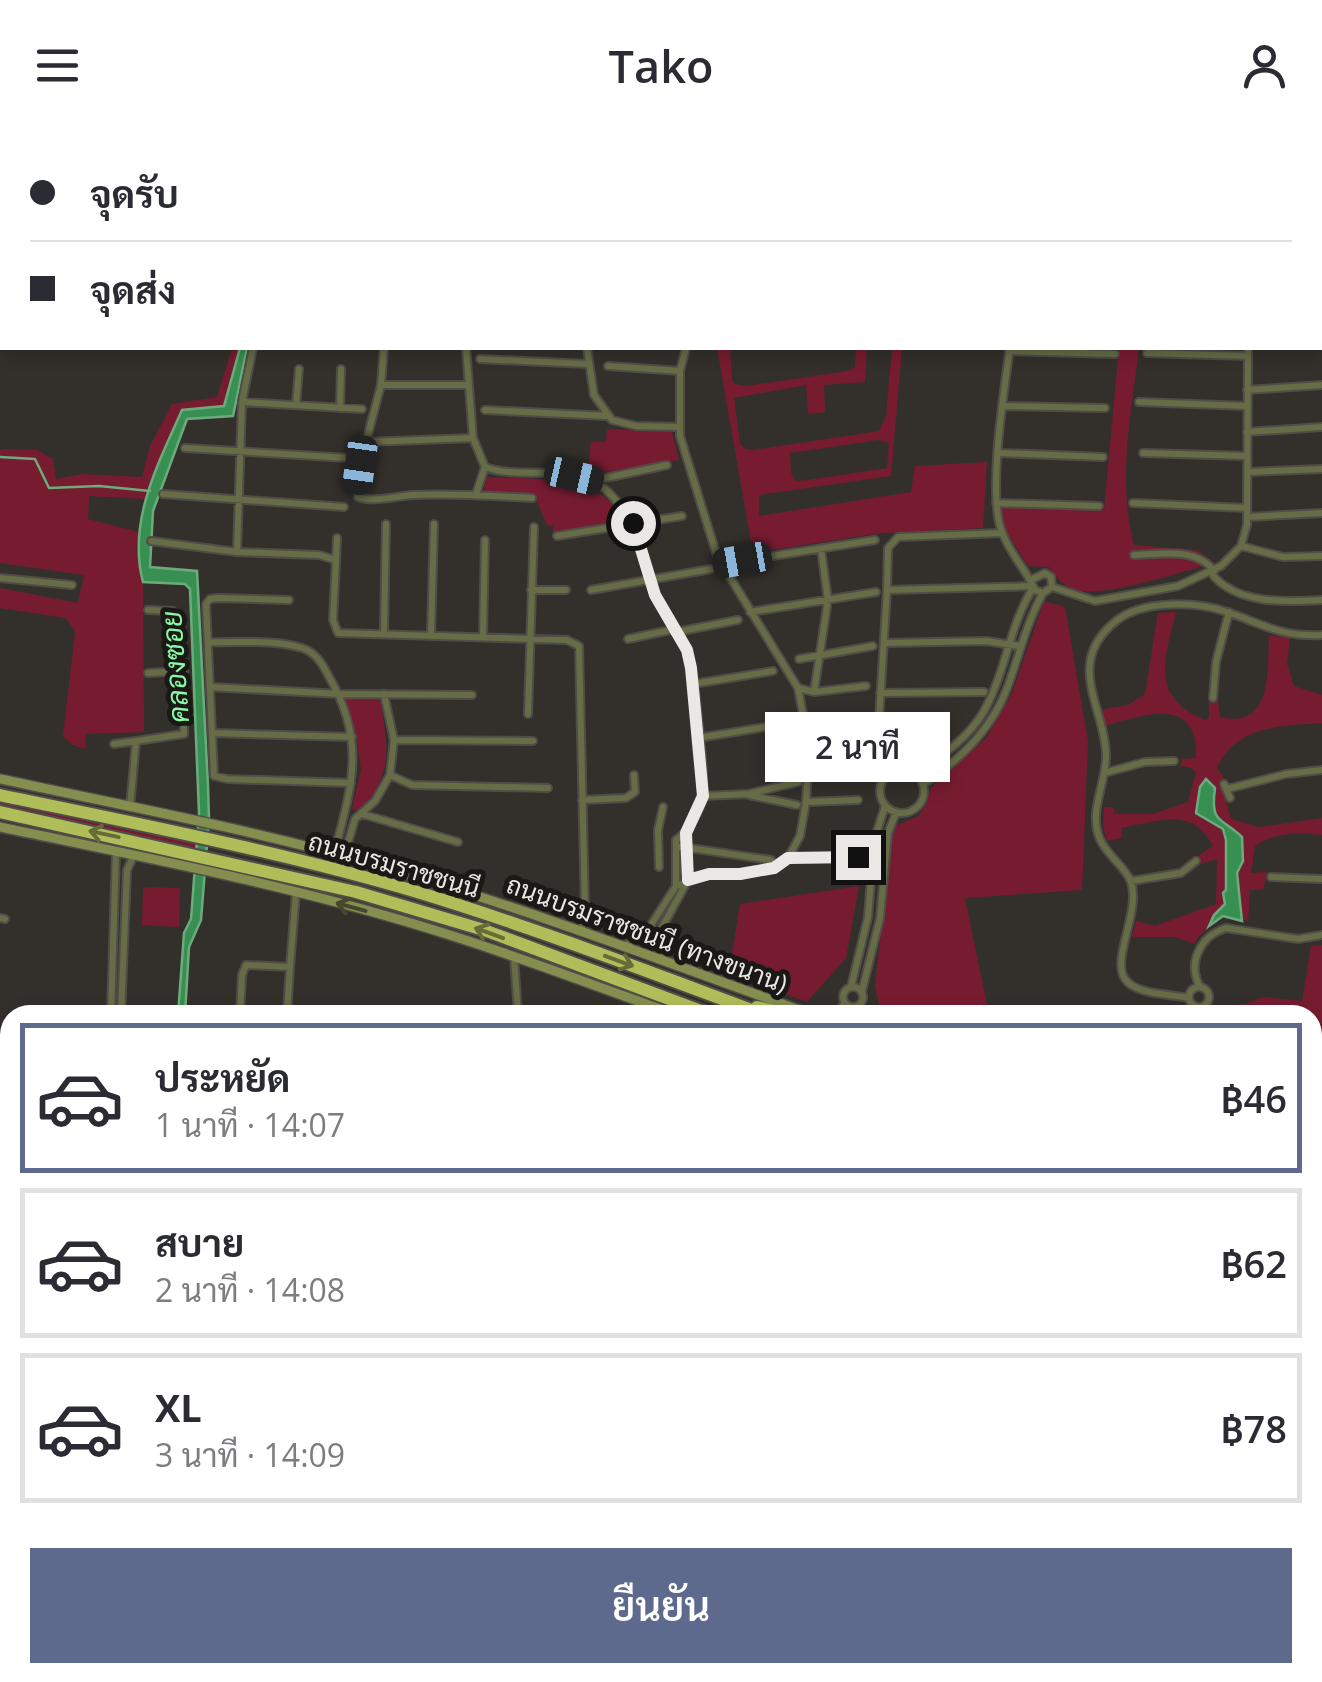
<!DOCTYPE html>
<html lang="th">
<meta charset="utf-8">
<style>
:root{--surface:#fff;--page:#f2f2f3;--text:#2b2b33;--muted:#7c7c81;--line:#e1e1e2;--accent:#5e698e}
body{margin:0;font-family:"Open Sans",Sarabun,sans-serif;background:var(--page);color:var(--text);height:100vh;display:flex;flex-direction:column;font-size:38px;white-space:nowrap}
*{box-sizing:border-box;margin:0}
p{font-size:32px;color:var(--muted)}
.icon{flex:none;width:55px;height:55px;fill:none;stroke:currentColor;stroke-width:2;stroke-linecap:round;stroke-linejoin:round}
.map{position:relative;flex:1;overflow:hidden}
.panel{position:absolute;left:0px;top:875px;width:1322px;height:678px;display:flex;flex-direction:column;background:var(--surface);border-radius:30px 30px 0 0;box-shadow:0 5px 15px #0003}
.panel>*{flex:none}
.top-card{position:absolute;left:0px;top:0px;width:1322px;height:220px;box-shadow:0 5px 15px #0003;display:grid;align-content:center;height:220px;padding:0 30px;background:var(--surface)}
.end{position:absolute;width:45px;height:45px;margin:-22px;border:12px solid #eae8e5;background:#111;box-shadow:0 0 0 5px #111}
.from{border-radius:50%}
.bubble{position:absolute;height:70px;border-radius:0px;background:var(--surface);box-shadow:0 5px 15px #0003;font-size:32px;font-weight:600;line-height:70px;text-align:center}
.car{position:absolute;width:30px;height:60px;margin:-30px -15px;border-radius:12px;box-shadow:0 0 8px 2px #0007;background:linear-gradient(#222 24%,#8ab4d8 0 40%,#222 0 76%,#8ab4d8 0 86%,#222 0)}
.top-card b{display:flex;align-items:center;gap:35px;height:95px;font-size:38px}
.top-card b+b{border-top:2px solid var(--line)}
.top-card i{width:25px;height:25px;background:var(--text)}
ul{padding:18px 0 0;list-style:none}
li{display:flex;align-items:center;gap:30px;height:150px;margin:0 20px 15px;padding:0 10px;border:5px solid var(--line);border-radius:0px}
li div{flex:1}
li b{display:block;font-size:38px}
li em{font-style:normal;font-weight:600}
li.on{border-color:var(--accent)}
li>.icon{width:90px;height:90px;stroke-width:1.5}
.action{display:flex;gap:20px;margin-top:auto;padding:20px 30px}
.action a{flex:1;height:115px;border-radius:0px;background:var(--accent);color:#fff;font-size:40px;font-weight:600;line-height:115px;text-align:center}
header{display:flex;justify-content:space-between;align-items:center;height:130px;padding:0 30px;background:var(--surface);font-size:45px;font-weight:600}
.map>svg:first-child{display:block}
</style>
<header><svg class="icon" aria-label="menu" viewBox="0 0 24 24"><path d="M4 6h16M4 12h16M4 18h16"/></svg>Tako<svg class="icon" aria-label="person" viewBox="0 0 24 24"><circle cx="12" cy="8" r="4"/><path d="M4 21q1-7 8-7t8 7"/></svg></header>
<div class="map">
<svg width="1322" height="1552" viewBox="0 0 1322 1552">
<rect width="100%" height="100%" fill="#33302b"/>
<path fill="#771c30" fill-rule="evenodd" d="M232,218H240L224,276L182,280L150,352L146,369L89,366L88,389L139,402L136,419L143,452L144,602L86,604L85,619L73,615L63,606L75,502L66,488L0,478V458L78,473L84,445L0,433V319L37,320L53,329L56,349L82,344L142,347L150,316L172,274L217,267Z
M717,218H730L732,250L735,254L746,256L848,241L855,237L856,218H867L865,252L824,255L825,282L808,284L806,255L734,268L740,314L745,319L753,320L879,301L886,286L892,218H902L891,346L759,365V386L911,362L915,336L987,332L983,398L881,403L753,423ZM879,310L889,313L887,338L808,350L796,351L791,343L790,323Z
M1119,218H1139C1131,284 1117,350 1134,415L1197,420L1215,433C1180,442 1114,465 1080,461C1066,459 1056,447 1049,437L1028,436L1006,401L1000,377L1104,380Z
M607,299L672,302L679,330L605,342L588,339L591,312H606Z
M486,347C529,350 605,342 623,392L553,407V396L547,395L534,364L484,363Z
M1044,471L1065,477L1088,611L1082,760L965,768L989,885H881L875,855L892,707L896,696L918,686L927,672L930,659L986,608L1012,563Z
M1176,482C1164,530 1150,569 1206,590L1209,587V571L1218,572L1220,587C1274,600 1267,539 1269,505L1290,508L1287,534L1294,556L1322,565V593C1281,596 1236,595 1217,638L1225,650L1221,654L1231,689L1259,697L1322,688V705C1299,702 1275,702 1255,716L1251,743L1267,742L1263,760H1250L1248,791L1223,786L1198,807L1195,814L1175,807H1132L1136,791L1155,796L1216,774L1217,729L1201,734L1197,727L1213,716C1191,675 1159,692 1121,698L1122,708L1107,711L1103,696L1104,677H1113L1115,684H1153L1188,672L1196,643L1192,638L1180,636L1182,629L1196,628C1199,565 1144,584 1105,596L1099,580L1128,575L1145,564L1158,483Z
M370,566L380,568C388,622 394,634 363,682L352,679L361,639L356,604L343,569Z
M0,670L197,710L196,720L0,679Z
M859,756L846,828L807,872L729,843L740,774Z
M143,757L180,758L179,797L142,795Z
M1322,815V1020L1318,1034L1312,1031V885H1217L1219,876L1246,874L1263,867L1302,871L1311,816Z"/>
<path fill="#379051" stroke="#6daa7d" stroke-width="2.5" d="M240,218H247L233,286L187,289L153,381L150,437L197,441L208,655L209,689L201,790L189,817L185,885H178L184,803L191,789L199,683L190,459L185,454L143,452C127,392 158,334 182,280L224,276Z
M1206,649L1215,658C1210,694 1221,687 1242,707L1243,731L1237,743L1242,791L1223,786L1209,796L1214,785L1225,774L1223,763L1226,760V710L1223,699L1196,683L1200,657Z"/>
<g fill="none" stroke-linecap="round" stroke-linejoin="round">
<path stroke="#6daa7d" stroke-width="2.5" d="M0,327L35,329L49,358L99,356L150,361"/>
<g stroke="#504d49" stroke-width="10">
<path id="street" d="M260,0V2
M1051,0V2
M1282,0L1283,2
M1317,0V2
M87,2V0
M304,2H316
M408,2V0
M578,2V0
M667,2V0
M1079,2V0
M0,34H2
M1320,48H1322
M1320,89H1322
M1320,131H1322
M1320,172H1322
M1320,215H1322
M253,218L242,272L237,422L319,425L336,430L333,490L338,503L567,510L579,516L585,778L582,801
M384,218L381,255L360,335L358,367C374,373 395,366 413,365C452,363 493,366 532,368
M466,218L473,308L485,337C521,351 574,331 604,358C639,389 640,427 656,467C663,486 679,501 687,520C694,537 705,646 703,665C701,680 688,702 676,710V756
M587,218L594,265L612,290L636,296L679,297
M1010,218C1004,260 988,362 1001,399C1008,422 1026,439 1035,460L1043,463L1052,457L1051,447L1045,443L1033,449
M1009,221L1115,224
M1147,223L1248,226
M480,229L588,234
M608,236L680,241
M381,255H469
M1247,260L1322,255
M242,272L362,279
M1139,272L1247,276
M296,275L299,239
M1002,276L1105,278
M340,278L341,239
M485,280L608,286
M1247,302L1322,297
M366,312L473,308
M185,318L348,328
M1000,323L1103,327
M1143,323L1247,326
M1248,342L1322,339
M596,350L667,335
M163,364L344,377
M476,364L485,337
M996,373L1099,376
M1133,373L1247,378
M1247,387L1322,383
M1002,403L898,407L888,418L887,460L1032,456
M557,406L682,386
M151,411L237,422
M1241,416L1283,427L1322,426
M1134,425C1161,424 1196,417 1214,441
M336,430L337,408
M721,434L875,410
M1211,443C1236,475 1286,472 1322,470
M0,448L72,455
M1052,457L1095,471L1178,456L1221,436L1241,416L1247,395L1248,218
M531,460H566
M591,460L711,439
M289,470L218,468L210,469L206,474L214,646L227,649L351,653
M750,482L876,462
M676,502L738,490
M384,503L386,394
M431,506L434,394
M483,507L485,410
M628,509L675,499
M209,512C238,513 274,509 302,518C315,522 322,533 328,545C367,611 352,655 334,724
M884,513L986,511L1019,516
M799,529L873,516
M148,543L184,541
M693,554L773,541
M210,557L340,564L472,565
M798,558L814,562L866,556
M814,562L828,470L821,419
M880,563L984,562
M1213,568L1216,532L1229,482
M528,584L534,397
M212,603L352,607
M698,608L796,592
M394,610L533,611
M114,614L136,611
M809,616L863,614
M877,622L887,460
M880 661a22 22 0 1 1 44 0a22 22 0 1 1-44 0Z
M1104,643L1145,632L1174,631
M916,644C941,626 968,609 984,581C1006,542 1009,496 1033,458
M390,645L412,655L548,658
M923,654C962,629 994,597 1009,553C1020,522 1027,492 1043,463
M1224,654L1230,668
M1227,659L1286,644L1322,640
M749,665L797,675
M703,666L748,664L798,652
M582,670L626,668L635,662L634,645
M806,672L858,670
M130,677L136,611L184,604L181,489L173,481L148,480
M362,684L458,712
M676,716L771,730
M344,726L355,689L375,671L390,645L394,610L384,564
M790,728L858,727
M659,737L658,700L663,677
M1271,747L1322,749
M1131,751L1181,743L1196,731
M0,788L5,789
M623,816L644,806L676,756L709,744H739L774,738L788,728L800,706L806,672L809,616L798,558L717,426L680,306V241L686,218
M514,826L518,885
M663,830L660,801L688,750L686,703
M843 867a10 10 0 1 1 20 0a10 10 0 1 1-20 0Z
M851,857L868,787L874,711L885,676
M1200,857C1187,833 1200,806 1226,798L1298,809L1322,805
M1189 867a10 10 0 1 1 20 0a10 10 0 1 1-20 0Z
M862,861L880,788L888,703L896,683
M1189,868C1171,864 1136,865 1125,849C1111,829 1141,781 1131,752C1126,737 1106,725 1100,709C1088,682 1106,654 1106,626C1106,579 1063,533 1116,491C1142,470 1196,471 1227,482C1263,494 1280,507 1322,505
M111,885L116,721
M121,885L127,740L134,725
M240,885L242,845L246,835L290,837L296,762
M287,885L290,837
M835,885L845,873
M0,957L10,953
M0,1064L10,1063
M1312,1131L1322,1135
M1312,1183L1322,1185
M0,1235L9,1198L10,1116
M0,1253L10,1261
M1312,1278L1322,1241
M1312,1315L1322,1318
M0,1338H10
M0,1404H10
M0,1464L10,1467
M1312,1517L1322,1519
M0,1533H10
M60,1542V1552
M191,1542L194,1552
M357,1542L359,1552
M1117,1542L1154,1552
M436,1552L437,1542
M486,1552L487,1542
M535,1552L536,1542
M583,1552L584,1542
M632,1552L633,1542
M680,1552L681,1542
M727,1552L728,1542
M783,1552L785,1542
M851,1552L852,1542
M925,1552L926,1542
M1104,1552L1106,1542
M1186,1552L1188,1542
M1244,1552L1247,1542"/>
</g>
<g stroke="#504d49" stroke-width="12">
<path id="secondary" d="M0,649C121,675 243,698 362,731C515,774 664,831 813,885
M0,697C152,729 305,758 453,806C528,830 602,858 676,885
M1312,1068L1322,1071
M1312,1116L1322,1120
M1312,1363L1322,1323
M1312,1394L1322,1355
M1312,1430L1322,1392
M1312,1468L1322,1430
M1266,1552L1269,1542
M1285,1552L1287,1542"/>
</g>
<g stroke="#504d49" stroke-width="16">
<path id="highway" d="M0,665C138,694 278,721 414,761C533,797 649,842 765,885
M0,682L356,762L484,800L712,885
M757,877L789,885
M1312,1085L1322,1088
M1312,1104L1322,1107"/>
</g>
<use href="#street" stroke="#666d46" stroke-width="6"/>
<use href="#secondary" stroke="#848e4f" stroke-width="9"/>
<use href="#highway" stroke="#b0be59" stroke-width="12"/>
</g>
<defs><path id="oneway-shaft" d="M-6 0H5M1.5-3L5.5 0L1.5 3" fill="none" stroke-width="1.6" stroke-linecap="round" stroke-linejoin="round" transform="scale(2.5)"/></defs>
<g stroke="#656c38">
<use href="#oneway-shaft" transform="translate(104 704) rotate(-168)"/>
<use href="#oneway-shaft" transform="translate(489 803) rotate(-160)"/>
<use href="#oneway-shaft" transform="translate(619 831) rotate(20)"/>
</g>
<use stroke="#44482d" href="#oneway-shaft" transform="translate(351 777) rotate(-165)"/>
<g fill="none" stroke-linecap="round" stroke-linejoin="round">
<path stroke="#eae8e5" stroke-width="12" d="M633,393L655,465L687,520L691,538L703,666L686,703L688,750L709,744H740L774,738L788,728L858,727"/>
</g>
<g text-anchor="middle" stroke-width="10" stroke-linejoin="round" paint-order="stroke">
<g font-size="25" fill="#eae8e5" stroke="#1a1916">
<text transform="translate(394 735) rotate(16)" y="9">ถนนบรมราชชนนี</text>
<text transform="translate(647 804) rotate(20)" y="9">ถนนบรมราชชนนี (ทางขนาน)</text>
</g>
<g font-size="28" font-style="italic" fill="#89faa5" stroke="#1a1916">
<text transform="translate(175 537) rotate(-94)" y="10">คลองซอย</text>
</g>
</g>
</svg>
<i class="end from" style="left:633px;top:393px"></i>
<i class="end" style="left:858px;top:727px"></i>
<div class="bubble" style="left:765px;top:582px;width:185px">2 นาที</div>
<i class="car" style="left:360px;top:335px;rotate:188deg"></i>
<i class="car" style="left:574px;top:346px;rotate:103deg"></i>
<i class="car" style="left:742px;top:430px;rotate:260deg"></i>
<div class="top-card">
<b><i class="from"></i>จุดรับ</b>
<b><i></i>จุดส่ง</b>
</div>
<section class="panel">
<ul>
<li class="on"><svg class="icon" aria-label="car" viewBox="0 0 24 24"><path d="M5 17H2v-5l4-1 3-4h7l3 4 3 1v5h-3M9 17h6M6 11h13"/><circle cx="7" cy="17" r="2"/><circle cx="17" cy="17" r="2"/></svg><div><b>ประหยัด</b><p>1 นาที · 14:07</p></div><em>฿46</em></li>
<li><svg class="icon" aria-label="car" viewBox="0 0 24 24"><path d="M5 17H2v-5l4-1 3-4h7l3 4 3 1v5h-3M9 17h6M6 11h13"/><circle cx="7" cy="17" r="2"/><circle cx="17" cy="17" r="2"/></svg><div><b>สบาย</b><p>2 นาที · 14:08</p></div><em>฿62</em></li>
<li><svg class="icon" aria-label="car" viewBox="0 0 24 24"><path d="M5 17H2v-5l4-1 3-4h7l3 4 3 1v5h-3M9 17h6M6 11h13"/><circle cx="7" cy="17" r="2"/><circle cx="17" cy="17" r="2"/></svg><div><b>XL</b><p>3 นาที · 14:09</p></div><em>฿78</em></li>
</ul>
<div class="action"><a>ยืนยัน</a></div>
</section>
</div>
